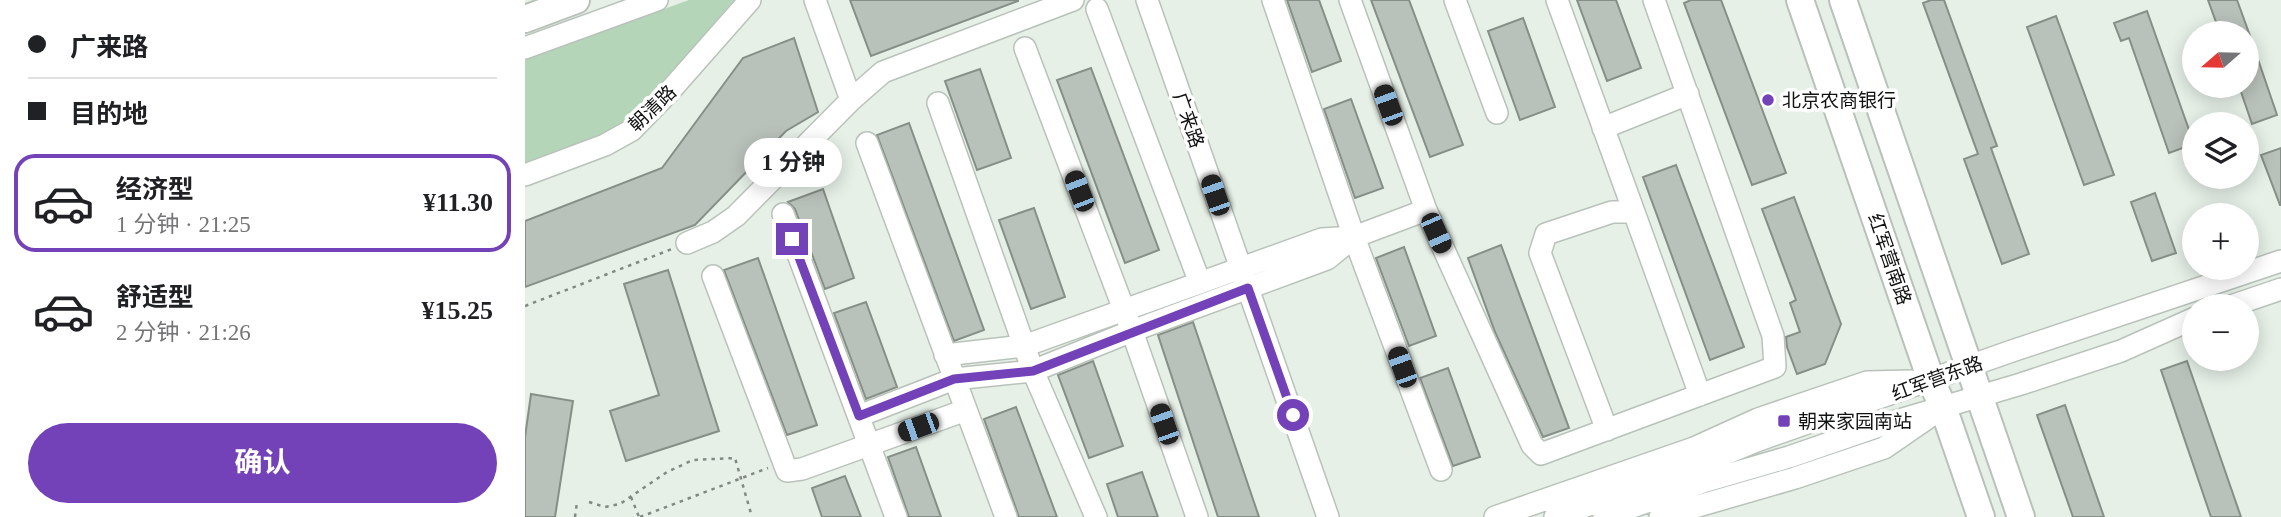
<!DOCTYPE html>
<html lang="zh">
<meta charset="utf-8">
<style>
:root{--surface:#fff;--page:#f2f2f2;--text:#202124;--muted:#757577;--line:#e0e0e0;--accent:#7341b8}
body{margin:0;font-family:"Times New Roman","Noto Sans SC",serif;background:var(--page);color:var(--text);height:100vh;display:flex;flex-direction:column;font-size:26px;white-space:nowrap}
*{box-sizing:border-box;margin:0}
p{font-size:23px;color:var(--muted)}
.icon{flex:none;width:38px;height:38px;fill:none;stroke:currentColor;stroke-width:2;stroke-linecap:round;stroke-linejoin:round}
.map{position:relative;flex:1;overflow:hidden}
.details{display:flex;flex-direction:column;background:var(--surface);width:525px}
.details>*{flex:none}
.hud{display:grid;align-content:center;height:154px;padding:0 28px;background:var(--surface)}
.needle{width:46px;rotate:250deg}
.controls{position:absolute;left:1657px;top:21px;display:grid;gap:14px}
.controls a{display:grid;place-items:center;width:77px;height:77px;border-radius:50%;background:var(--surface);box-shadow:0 4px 18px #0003;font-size:35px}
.end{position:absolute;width:32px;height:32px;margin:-16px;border:9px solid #7341b8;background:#fff;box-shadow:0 0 0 4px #fff}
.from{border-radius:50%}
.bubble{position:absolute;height:49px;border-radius:24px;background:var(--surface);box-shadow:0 4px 18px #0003;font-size:23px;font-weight:700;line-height:49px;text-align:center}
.car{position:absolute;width:21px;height:42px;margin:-21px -10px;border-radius:9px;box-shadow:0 0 5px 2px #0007;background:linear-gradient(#222 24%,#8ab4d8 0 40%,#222 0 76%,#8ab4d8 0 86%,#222 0)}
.hud b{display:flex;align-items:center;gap:24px;height:66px;font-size:26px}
.hud b+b{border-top:2px solid var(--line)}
.hud i{width:18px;height:18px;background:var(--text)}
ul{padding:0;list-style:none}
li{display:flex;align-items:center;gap:21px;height:98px;margin:0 14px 10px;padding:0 14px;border:4px solid transparent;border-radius:21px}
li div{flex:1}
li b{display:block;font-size:26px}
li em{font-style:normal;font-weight:700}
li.on{border-color:var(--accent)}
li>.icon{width:63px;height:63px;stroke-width:1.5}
.button{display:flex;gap:14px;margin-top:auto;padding:14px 28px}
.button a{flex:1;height:80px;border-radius:42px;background:var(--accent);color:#fff;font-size:28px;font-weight:700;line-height:80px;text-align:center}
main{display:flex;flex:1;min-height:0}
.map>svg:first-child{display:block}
</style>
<main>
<section class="details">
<div class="hud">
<b><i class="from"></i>广来路</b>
<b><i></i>目的地</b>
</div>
<ul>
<li class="on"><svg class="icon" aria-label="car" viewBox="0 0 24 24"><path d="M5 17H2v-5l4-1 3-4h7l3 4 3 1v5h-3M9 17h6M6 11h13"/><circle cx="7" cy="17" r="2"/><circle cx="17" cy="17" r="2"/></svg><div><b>经济型</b><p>1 分钟 · 21:25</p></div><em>¥11.30</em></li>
<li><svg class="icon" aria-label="car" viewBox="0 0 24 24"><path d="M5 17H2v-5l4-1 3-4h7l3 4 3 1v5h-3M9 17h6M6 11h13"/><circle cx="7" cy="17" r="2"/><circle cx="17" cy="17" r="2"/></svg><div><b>舒适型</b><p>2 分钟 · 21:26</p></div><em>¥15.25</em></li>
</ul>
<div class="button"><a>确认</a></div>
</section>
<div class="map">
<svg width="1756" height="517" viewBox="0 0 1756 517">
<rect width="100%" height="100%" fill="#e6f0e7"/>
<path fill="#b4d5b8" d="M164,0H209L172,44L100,122L69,140L0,165V59Z"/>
<path fill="#b9c2ba" stroke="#868f87" stroke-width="2" d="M325,0H493V1L346,56Z
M762,0H794L816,61L787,72Z
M846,0H884L938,145L905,157Z
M1052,0H1091L1116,68L1082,81Z
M1166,0H1196L1261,173L1227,185L1159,3Z
M1406,0H1419L1472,146L1466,148L1504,254L1477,264L1439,159L1453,154L1398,3Z
M1683,0H1712L1724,33H1695Z
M1622,11L1669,144L1644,153L1604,38L1596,41L1589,23Z
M1531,16L1589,175L1559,185L1502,27Z
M998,18L1030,107L995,120L963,31Z
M1724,33L1752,115L1727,124L1714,86H1722V34Z
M269,38L293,112L261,131L170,225L0,287V221L137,168L218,58Z
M566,68L634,250L600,263L532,80Z
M455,69L486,158L452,170L420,81Z
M826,99L858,188L830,198L799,109Z
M384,123L459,330L429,341L352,135Z
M1756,148V205H1755L1736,155Z
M1151,165L1219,347L1185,360L1118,177Z
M298,189L329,278L300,289L270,209L263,202Z
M1630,193L1651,253L1627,261L1606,202Z
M1269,197L1316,324L1300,364L1272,374L1262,347L1261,337L1275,332L1265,303L1271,300L1237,209Z
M509,208L540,297L506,309L474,220Z
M976,245L1044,428L1018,437L970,332L943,258Z
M879,247L911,336L884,346L851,258Z
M233,258L292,425L262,435L199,270Z
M143,270L194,431L101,461L85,411L134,395L99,284Z
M341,302L372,387L341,399L309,313Z
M668,322L734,517H693L633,335Z
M568,361L598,446L564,458L533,375Z
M1662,361L1716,517H1686L1636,370Z
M923,368L955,457L928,466L895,378Z
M6,394L48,401L30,517H0V437Z
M1540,405L1579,517H1548L1512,415Z
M491,407L532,517H494L459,419Z
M391,447L416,517H384L363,457Z
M617,472L633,517H593L582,484Z
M320,476L336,517H297L287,488Z"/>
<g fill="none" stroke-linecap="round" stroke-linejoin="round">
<g stroke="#b9c2ba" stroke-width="24">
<path id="minor" d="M290,0L326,100
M622,0L803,517
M748,0L829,237L916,470
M825,0L901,210L1007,445L1016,454L1250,367L1248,336L1129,0
M930,0L972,113
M1032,0L1109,212
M572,9L675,283
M0,48L132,0
M500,48L607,331L672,517
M413,103L508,371L571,517
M1078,128L1163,94
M342,143L481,517
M0,175L80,145L107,130L143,93L225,0
M258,214L371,517
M162,243L188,232L211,216L326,100L358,72L548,0
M188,276L262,471L277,469L441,410
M1706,306L1756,289
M420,355L499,346L797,239L829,237
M334,416L429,379L508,371L607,331L802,259L829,237L901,210
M1082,430L1015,253L1021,234L1087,212H1109L1175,395
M970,517L1169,448L1233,419L1342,382L1387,381
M1030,517L1151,474L1234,440L1484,352L1756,261
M1079,517L1178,482L1264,457L1354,426L1496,384L1596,351L1670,318
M1135,517L1270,478L1359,448L1404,417"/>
</g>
<g stroke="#b9c2ba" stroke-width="30">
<path id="major" d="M1275,0L1406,380L1418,407L1456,517
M1318,0L1496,517
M0,19L51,0"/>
</g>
<path stroke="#828883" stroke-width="2.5" stroke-dasharray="3.5 5" stroke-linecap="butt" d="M0,306L147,249
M106,497L114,517
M64,502L80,507L95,504L142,472L168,460L210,458L227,517
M50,517L52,502
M115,517L243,468"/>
<use href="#minor" stroke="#fff" stroke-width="21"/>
<use href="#major" stroke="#fff" stroke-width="26"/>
</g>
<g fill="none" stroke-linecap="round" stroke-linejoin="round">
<path stroke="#7341b8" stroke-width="9" d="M267,239L334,416L429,379L508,371L723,288L768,415"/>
</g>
<g fill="#7341b8" stroke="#fff" stroke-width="2.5">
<circle cx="1243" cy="100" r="7"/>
<rect x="1252" y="414" width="14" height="14" rx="3.5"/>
</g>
<g text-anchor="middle" stroke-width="7" stroke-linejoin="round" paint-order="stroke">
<g font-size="19" fill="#101311" stroke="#fff" text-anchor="start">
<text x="1257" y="107">北京农商银行</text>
<text x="1273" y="428">朝来家园南站</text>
</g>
<g font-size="19" fill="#101311" stroke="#fff">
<text transform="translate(127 108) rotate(-44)" y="7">朝清路</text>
<text transform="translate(664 120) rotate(71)" y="7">广来路</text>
<text transform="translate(1365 259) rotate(71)" y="7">红军营南路</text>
<text transform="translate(1412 378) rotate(-20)" y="7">红军营东路</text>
</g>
</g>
</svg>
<div class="controls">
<a><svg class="needle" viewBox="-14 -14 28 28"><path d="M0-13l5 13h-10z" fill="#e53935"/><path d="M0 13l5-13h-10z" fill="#757577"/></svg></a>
<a><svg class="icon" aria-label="layers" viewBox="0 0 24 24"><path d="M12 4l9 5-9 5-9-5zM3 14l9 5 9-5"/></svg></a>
<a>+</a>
<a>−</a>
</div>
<i class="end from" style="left:768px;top:415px"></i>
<i class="end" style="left:267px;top:239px"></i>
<div class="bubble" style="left:219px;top:138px;width:98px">1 分钟</div>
<i class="car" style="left:863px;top:105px;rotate:340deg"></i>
<i class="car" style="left:554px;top:191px;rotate:339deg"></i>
<i class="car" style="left:690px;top:195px;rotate:341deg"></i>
<i class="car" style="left:911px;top:233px;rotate:156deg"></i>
<i class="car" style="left:877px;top:367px;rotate:340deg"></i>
<i class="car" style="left:639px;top:424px;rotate:341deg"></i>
<i class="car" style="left:393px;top:427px;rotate:250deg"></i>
</div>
</main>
